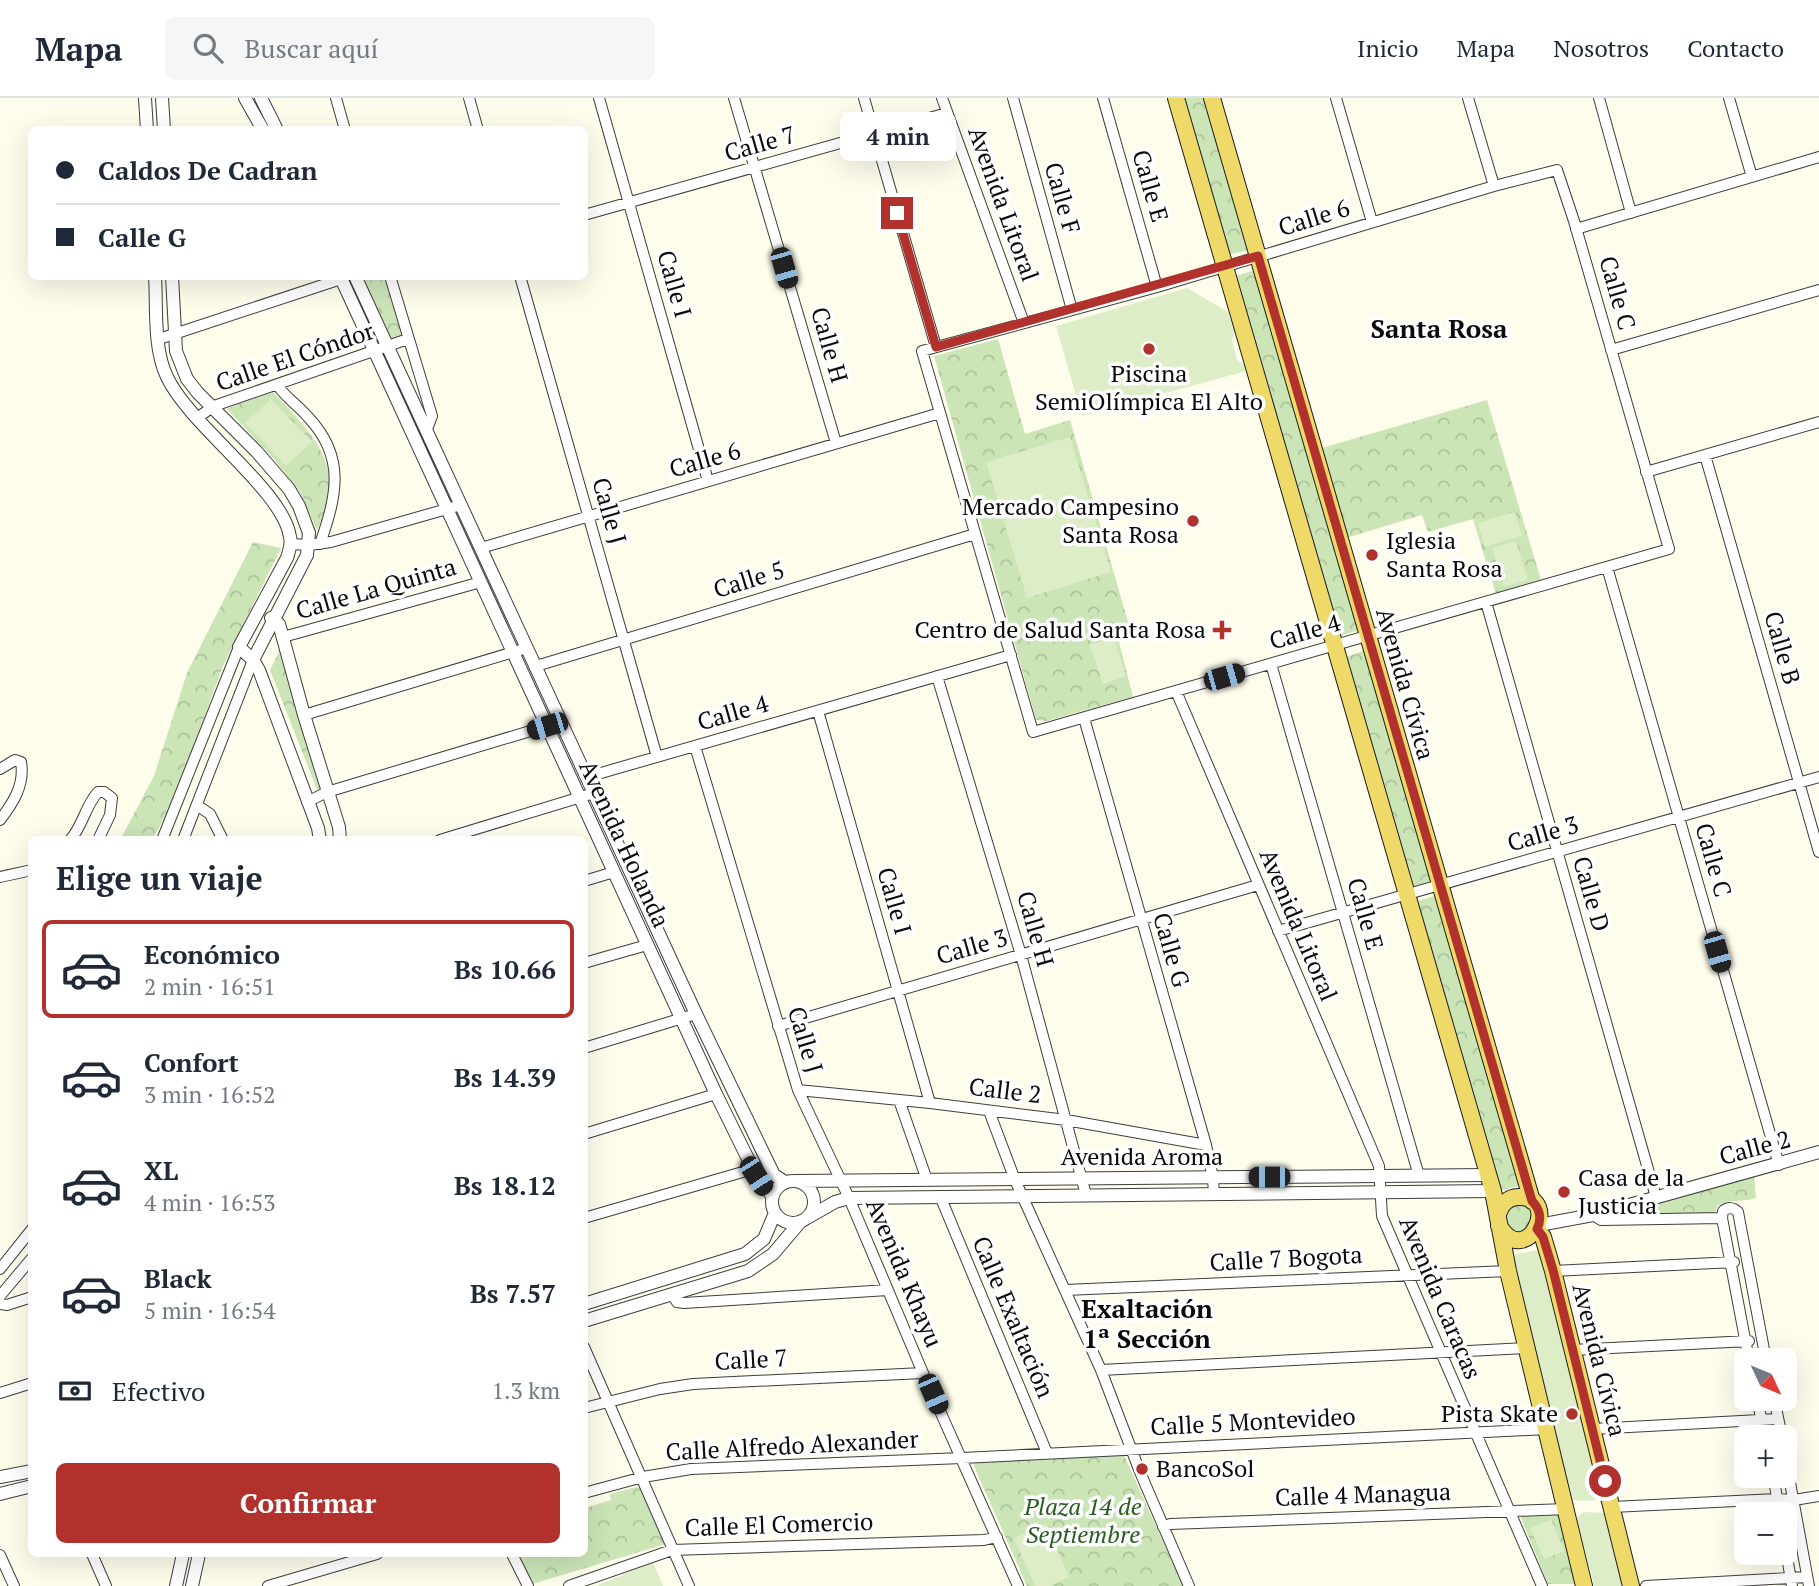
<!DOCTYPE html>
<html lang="es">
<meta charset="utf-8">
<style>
:root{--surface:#fff;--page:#f6f6f7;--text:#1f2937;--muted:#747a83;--line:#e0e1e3;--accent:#b1322d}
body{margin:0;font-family:"PT Serif",serif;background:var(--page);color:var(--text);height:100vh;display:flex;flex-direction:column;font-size:26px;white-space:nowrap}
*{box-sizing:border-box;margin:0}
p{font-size:23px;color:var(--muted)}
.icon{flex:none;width:38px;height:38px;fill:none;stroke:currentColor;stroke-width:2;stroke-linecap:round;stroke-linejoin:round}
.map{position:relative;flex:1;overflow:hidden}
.panel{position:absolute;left:28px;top:738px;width:560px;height:721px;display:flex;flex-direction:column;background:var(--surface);border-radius:10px;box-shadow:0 7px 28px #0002}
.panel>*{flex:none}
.guide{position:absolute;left:28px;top:28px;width:560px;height:154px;border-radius:10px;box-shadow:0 7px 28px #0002;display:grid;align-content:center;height:154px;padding:0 28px;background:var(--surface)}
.needle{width:46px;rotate:134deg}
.buttons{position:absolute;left:1734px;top:1250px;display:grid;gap:14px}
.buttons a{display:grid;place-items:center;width:63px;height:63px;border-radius:10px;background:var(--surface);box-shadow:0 7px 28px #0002;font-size:35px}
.end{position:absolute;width:32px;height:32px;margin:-16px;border:9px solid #b1322d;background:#fff;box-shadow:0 0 0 4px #fff}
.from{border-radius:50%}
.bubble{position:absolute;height:49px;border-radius:10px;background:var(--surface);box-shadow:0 7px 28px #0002;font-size:23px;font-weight:700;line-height:49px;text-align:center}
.car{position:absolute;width:21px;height:42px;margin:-21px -10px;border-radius:9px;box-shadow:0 0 5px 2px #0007;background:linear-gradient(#222 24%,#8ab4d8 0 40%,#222 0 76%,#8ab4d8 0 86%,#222 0)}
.guide b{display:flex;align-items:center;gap:24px;height:66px;font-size:26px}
.guide b+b{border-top:2px solid var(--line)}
.guide i{width:18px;height:18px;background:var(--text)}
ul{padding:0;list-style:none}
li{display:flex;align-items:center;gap:21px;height:98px;margin:0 14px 10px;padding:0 14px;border:4px solid transparent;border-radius:10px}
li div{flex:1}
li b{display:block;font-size:26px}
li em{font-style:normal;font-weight:700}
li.on{border-color:var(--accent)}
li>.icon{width:63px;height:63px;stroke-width:1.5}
h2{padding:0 28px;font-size:32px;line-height:84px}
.pay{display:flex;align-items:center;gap:18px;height:77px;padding:0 28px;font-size:26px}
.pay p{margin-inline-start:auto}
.action{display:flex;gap:14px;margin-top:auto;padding:14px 28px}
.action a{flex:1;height:80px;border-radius:10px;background:var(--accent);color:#fff;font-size:28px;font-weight:700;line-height:80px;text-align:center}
header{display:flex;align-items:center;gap:42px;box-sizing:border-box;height:98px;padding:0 35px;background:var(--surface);border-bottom:2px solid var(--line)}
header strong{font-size:33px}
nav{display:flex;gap:38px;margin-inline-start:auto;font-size:24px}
.search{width:490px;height:63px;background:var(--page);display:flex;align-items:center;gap:18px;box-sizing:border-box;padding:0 24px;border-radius:10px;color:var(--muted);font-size:26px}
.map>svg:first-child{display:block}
</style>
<header>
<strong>Mapa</strong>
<div class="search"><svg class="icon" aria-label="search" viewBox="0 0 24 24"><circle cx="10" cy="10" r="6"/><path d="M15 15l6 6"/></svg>Buscar aquí</div>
<nav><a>Inicio</a><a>Mapa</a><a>Nosotros</a><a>Contacto</a></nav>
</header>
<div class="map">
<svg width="1819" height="1488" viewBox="0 0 1819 1488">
<defs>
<pattern id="park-crowns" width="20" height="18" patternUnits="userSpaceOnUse" patternTransform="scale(1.75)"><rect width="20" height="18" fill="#cbe5b7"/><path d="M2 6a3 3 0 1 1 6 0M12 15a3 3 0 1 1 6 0" fill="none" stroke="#adc39c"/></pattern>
</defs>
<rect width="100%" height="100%" fill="#fefceb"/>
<path fill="url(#park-crowns)" d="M1183,0H1206L1249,152L1228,157Z
M1256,172L1360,532L1339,538L1235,178Z
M358,179H385L403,238L389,243Z
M998,241L1025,336L1070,322L1130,531L1117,536L1133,599L1046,623L1036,622L934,258Z
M271,292C312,336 350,368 317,432L300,394L274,361L227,311Z
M1487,302L1541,482L1496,496L1473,421L1428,434L1422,417L1346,440L1322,350Z
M253,444L281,450L223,568L173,704L152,742H120L154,678L187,575Z
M283,546L325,691L318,694L270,572Z
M1366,552L1434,784L1414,790L1346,559Z
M1438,797L1522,1087L1499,1093L1418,803Z
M1754,1078L1756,1100C1742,1105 1730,1100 1717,1108L1715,1115L1601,1119Z
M1506 1120a13 13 0 1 1 26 0a13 13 0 1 1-26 0Z
M1123,1355L1183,1488H1027L974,1368L975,1362Z
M636,1389L643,1391L666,1446L532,1486L517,1456H584L585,1410L611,1402L610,1396Z
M1556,1415L1560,1418L1575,1484L1574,1486H1548L1521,1420V1418Z"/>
<path fill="#ddedc8" d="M1187,190L1228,214L1235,235L1232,241L1237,262L1245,267L1246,273L1082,318L1056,228Z
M271,301L312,344L286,368L245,325Z
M1070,339L1111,474L1027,500L986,364Z
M1515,414L1522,438L1485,449L1478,425Z
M1516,443L1528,482L1504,489L1492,450Z
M1113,539L1126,578L1103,586L1090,547Z
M1538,1152L1600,1398L1593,1403L1572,1402L1513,1157Z
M1584,1414L1604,1415L1605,1417L1622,1488H1594L1577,1420Z
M1551,1421L1564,1453L1544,1461L1530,1430Z
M1046,1426L1069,1479L1050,1488H1035L1014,1440Z
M653,1464L663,1488H596Z"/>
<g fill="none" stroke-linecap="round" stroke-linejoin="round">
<g stroke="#3e3e3e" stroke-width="12">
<path id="minor" d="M336,0L345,32
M469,0L478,32
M599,0L708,383
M734,0L836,345
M864,0L936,249
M942,0L1024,225
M1013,0L1072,212
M1103,0L1157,189
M1336,0L1372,124
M1468,0L1494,88
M1599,0L1631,115
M1729,0L1752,79
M1557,72L1574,123L1669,451L1033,634L922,253L1157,189L1494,88Z
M584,117L947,15
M1576,131L1819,59
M390,178L432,318L427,331
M520,178L657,659
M159,241L341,181
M1611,252L1819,192
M278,288C286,300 299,308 308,319C347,360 336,399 320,446
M197,320L214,308L408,241
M1705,357L1819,754
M1646,374L1819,324
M291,446L309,447L331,444L461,407
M481,450L940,315
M1607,469L1779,1067
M1486,504L1656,1099
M283,539L481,484
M1271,566L1419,1078
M536,568L975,436
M937,578L1021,857L1086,1097
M1176,593L1379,1068L1382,1118L1542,1488
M818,613L930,1005
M304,617L527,550
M1084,620L1206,1047L1213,1080L1214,1096
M695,648L798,992L849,1100L923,1275L1018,1488
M0,671L15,662L21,664C25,687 13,705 0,722
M587,679L1011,557
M307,704L327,694L547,628
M198,708L210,716L223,742
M70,742C83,728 85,708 98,694H104L112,700L110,717L98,742
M162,742L239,549
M183,742L253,562
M440,742L594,695
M0,779L32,772
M584,783L614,774
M1278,833L1819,679
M584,865L647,847
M778,928L1258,787
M584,950L696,916
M798,992L930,1005L1066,1022L1206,1047
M899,1002L927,1082
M989,1013L1015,1082L1101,1272L1140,1374L1189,1488
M584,1036L716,996
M940,1098L1047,1355
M1593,1117L1601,1122L1722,1120
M584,1120L753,1071
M0,1171L32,1131
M1553,1173L1734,1164
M1065,1192L1508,1173
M672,1197L677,1204L684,1205L888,1192
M0,1198L32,1160
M0,1206L7,1207L32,1199
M584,1249L689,1488
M1572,1252L1749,1243
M1749,1262L1722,1120L1723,1113C1728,1109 1733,1109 1738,1114L1766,1262
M1101,1272L1528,1250
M0,1295L32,1285
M1757,1300L1765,1339
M1774,1300L1782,1339
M584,1310L660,1291L693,1286L923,1275
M1592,1331L1778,1321
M1785,1357L1809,1488
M1773,1377L1780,1416
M584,1395L643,1379L691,1371L962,1360L1547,1331
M1612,1409L1777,1401L1794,1402L1819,1398
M1163,1429L1170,1426L1567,1411
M1785,1447L1792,1488
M92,1456L106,1488
M512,1456L528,1488
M0,1457L14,1488
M268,1488L377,1456
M569,1488L672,1452L984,1442L997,1439
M1646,1488L1807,1479"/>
</g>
<g stroke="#3e3e3e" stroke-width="14">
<path id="tertiary" d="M145,0L147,32
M162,0L164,32
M245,0L263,32
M261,0L277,32
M155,178C157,210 153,250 167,279C190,328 284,393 290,439C292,446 289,453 287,460L239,549L253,562L259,572L318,730L320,742
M172,178L176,253L187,281L198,295L257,354L289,391L299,408L309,435L307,457L253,562
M340,178L716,996L753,1071L772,1098
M355,178L696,916L774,1077L785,1084
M271,520L279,526L281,533L304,617L339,729L340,742
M772 1104a21 21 0 1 1 42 0a21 21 0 1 1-42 0Z
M796,1083L1488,1077
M807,1120L835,1104L849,1100L1493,1093
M1539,1127L1593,1117L1819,1054
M584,1206L745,1156L764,1141L775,1115
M584,1223L748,1173L773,1156L801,1123
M0,1379L32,1373
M0,1396L32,1388
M176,1488L183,1456
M192,1488L199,1456"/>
</g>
<g stroke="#1c1c1c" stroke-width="18">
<path id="primary" d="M1176,0L1493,1093L1508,1173L1584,1488
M1212,0L1532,1103
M1498,1116C1501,1107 1508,1099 1518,1099C1563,1097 1527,1173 1499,1128
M1537,1131L1543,1139L1553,1173L1631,1488"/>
</g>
<use href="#minor" stroke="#fff" stroke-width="10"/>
<use href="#tertiary" stroke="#fff" stroke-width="12"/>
<use href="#primary" stroke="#efda69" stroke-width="16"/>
</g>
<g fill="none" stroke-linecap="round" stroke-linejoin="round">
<path stroke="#b1322d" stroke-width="9" d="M897,115L936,249L1258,158L1532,1103C1540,1111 1542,1121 1537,1131L1543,1139L1553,1172L1605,1383"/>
</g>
<g fill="#b1322d" stroke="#fff" stroke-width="2.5">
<circle cx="1149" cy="251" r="7"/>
<circle cx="1193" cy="423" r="7"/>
<circle cx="1372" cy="457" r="7"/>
<path d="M1218.5 521.5h7v7h7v7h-7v7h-7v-7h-7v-7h7z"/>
<circle cx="1564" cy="1094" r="7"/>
<circle cx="1572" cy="1316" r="7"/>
<circle cx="1142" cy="1371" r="7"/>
</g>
<g text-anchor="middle" stroke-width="7" stroke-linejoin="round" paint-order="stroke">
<g font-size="24" fill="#0b0b0b" stroke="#fff">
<text transform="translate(760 46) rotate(-16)" y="8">Calle 7</text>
<text transform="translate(1150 88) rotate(74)" y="8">Calle E</text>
<text transform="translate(1062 100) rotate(74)" y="8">Calle F</text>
<text transform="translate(1003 106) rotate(70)" y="8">Avenida Litoral</text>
<text transform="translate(1314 120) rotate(-17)" y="8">Calle 6</text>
<text transform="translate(674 186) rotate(74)" y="8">Calle I</text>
<text transform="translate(1617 195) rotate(74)" y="8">Calle C</text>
<text transform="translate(829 247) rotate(74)" y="8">Calle H</text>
<text transform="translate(295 259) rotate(-19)" y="8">Calle El Cóndor</text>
<text transform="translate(705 362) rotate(-16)" y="8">Calle 6</text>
<text transform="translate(609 413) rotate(74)" y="8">Calle J</text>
<text transform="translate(749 482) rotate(-17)" y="8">Calle 5</text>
<text transform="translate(376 491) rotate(-16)" y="8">Calle La Quinta</text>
<text transform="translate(1305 534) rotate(-16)" y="8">Calle 4</text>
<text transform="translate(1782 550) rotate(74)" y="8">Calle B</text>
<text transform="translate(1405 586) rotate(74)" y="8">Avenida Cívica</text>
<text transform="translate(733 615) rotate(-16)" y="8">Calle 4</text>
<text transform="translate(1543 736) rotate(-16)" y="8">Calle 3</text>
<text transform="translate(624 746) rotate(65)" y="8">Avenida Holanda</text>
<text transform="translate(1713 762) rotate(74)" y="8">Calle C</text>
<text transform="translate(1591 796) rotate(74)" y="8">Calle D</text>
<text transform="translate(894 803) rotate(74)" y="8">Calle I</text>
<text transform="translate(1365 816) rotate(74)" y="8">Calle E</text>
<text transform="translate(1298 827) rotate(67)" y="8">Avenida Litoral</text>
<text transform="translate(1035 831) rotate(74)" y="8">Calle H</text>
<text transform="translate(972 849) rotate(-16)" y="8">Calle 3</text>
<text transform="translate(1171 852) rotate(74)" y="8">Calle G</text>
<text transform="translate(805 942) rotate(73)" y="8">Calle J</text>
<text transform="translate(1005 993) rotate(7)" y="8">Calle 2</text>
<text transform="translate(1755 1050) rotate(-15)" y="8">Calle 2</text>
<text x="1142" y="1067">Avenida Aroma</text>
<text transform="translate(1286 1161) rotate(-3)" y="8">Calle 7 Bogota</text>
<text transform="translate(904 1175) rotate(67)" y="8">Avenida Khayu</text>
<text transform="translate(1440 1200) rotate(67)" y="8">Avenida Caracas</text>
<text transform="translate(1013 1219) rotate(67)" y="8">Calle Exaltación</text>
<text transform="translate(751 1262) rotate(-3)" y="8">Calle 7</text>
<text transform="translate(1599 1262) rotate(76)" y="8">Avenida Cívica</text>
<text transform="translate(1253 1324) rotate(-3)" y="8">Calle 5 Montevideo</text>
<text transform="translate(792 1348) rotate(-3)" y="8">Calle Alfredo Alexander</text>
<text transform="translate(1363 1397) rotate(-2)" y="8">Calle 4 Managua</text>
<text transform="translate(779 1427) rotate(-2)" y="8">Calle El Comercio</text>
</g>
<g font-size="24" fill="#0b0b0b" stroke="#fff" text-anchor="end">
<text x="1149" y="284" text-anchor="middle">Piscina<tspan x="1149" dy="28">SemiOlímpica El Alto</tspan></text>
<text x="1179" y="417">Mercado Campesino<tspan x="1179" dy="28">Santa Rosa</tspan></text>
<text x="1386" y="451" text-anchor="start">Iglesia<tspan x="1386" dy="28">Santa Rosa</tspan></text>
<text x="1206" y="540">Centro de Salud Santa Rosa</text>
<text x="1578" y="1088" text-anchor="start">Casa de la<tspan x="1578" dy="28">Justicia</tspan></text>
<text x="1558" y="1324">Pista Skate</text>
<text x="1156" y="1379" text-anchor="start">BancoSol</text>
</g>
<g font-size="24" font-style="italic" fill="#285e21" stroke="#fff">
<text x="1083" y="1417">Plaza 14 de<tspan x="1083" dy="28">Septiembre</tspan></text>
</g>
<g font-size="26" font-weight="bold" fill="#0b0b0b" stroke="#fff">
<text x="1439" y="240">Santa Rosa</text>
<text x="1147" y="1220">Exaltación<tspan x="1147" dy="30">1ª Sección</tspan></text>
</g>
</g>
</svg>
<div class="buttons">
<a><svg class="needle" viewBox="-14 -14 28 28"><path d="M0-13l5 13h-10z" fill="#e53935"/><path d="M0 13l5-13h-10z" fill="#747a83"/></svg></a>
<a>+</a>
<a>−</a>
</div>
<i class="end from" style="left:1605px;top:1383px"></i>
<i class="end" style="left:897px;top:115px"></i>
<div class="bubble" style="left:840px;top:14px;width:116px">4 min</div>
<i class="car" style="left:784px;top:170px;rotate:164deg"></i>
<i class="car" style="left:1224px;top:579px;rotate:74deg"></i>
<i class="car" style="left:547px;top:628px;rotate:253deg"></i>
<i class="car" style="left:1717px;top:854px;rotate:164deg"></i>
<i class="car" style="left:756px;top:1078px;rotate:147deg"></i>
<i class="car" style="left:1269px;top:1079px;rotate:270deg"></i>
<i class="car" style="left:933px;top:1296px;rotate:156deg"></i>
<div class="guide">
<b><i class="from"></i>Caldos De Cadran</b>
<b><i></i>Calle G</b>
</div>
<section class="panel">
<h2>Elige un viaje</h2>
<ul>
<li class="on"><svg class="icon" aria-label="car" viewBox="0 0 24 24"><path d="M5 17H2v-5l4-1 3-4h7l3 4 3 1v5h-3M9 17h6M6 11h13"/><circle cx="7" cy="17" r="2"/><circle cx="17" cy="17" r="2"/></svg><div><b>Económico</b><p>2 min · 16:51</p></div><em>Bs 10.66</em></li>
<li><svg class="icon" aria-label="car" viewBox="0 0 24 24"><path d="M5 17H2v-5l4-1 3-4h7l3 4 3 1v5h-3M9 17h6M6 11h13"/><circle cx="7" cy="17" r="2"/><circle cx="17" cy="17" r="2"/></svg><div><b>Confort</b><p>3 min · 16:52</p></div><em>Bs 14.39</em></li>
<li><svg class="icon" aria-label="car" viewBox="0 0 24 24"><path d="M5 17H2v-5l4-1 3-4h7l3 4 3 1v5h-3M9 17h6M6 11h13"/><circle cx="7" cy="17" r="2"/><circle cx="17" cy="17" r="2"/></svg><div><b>XL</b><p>4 min · 16:53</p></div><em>Bs 18.12</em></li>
<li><svg class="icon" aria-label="car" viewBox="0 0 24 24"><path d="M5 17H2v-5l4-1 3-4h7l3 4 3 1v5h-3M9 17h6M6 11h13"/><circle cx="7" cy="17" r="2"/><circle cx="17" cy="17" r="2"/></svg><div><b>Black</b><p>5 min · 16:54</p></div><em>Bs 7.57</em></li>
</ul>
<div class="pay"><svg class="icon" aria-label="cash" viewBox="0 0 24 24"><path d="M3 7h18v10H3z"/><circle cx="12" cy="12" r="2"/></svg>Efectivo<p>1.3 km</p></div>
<div class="action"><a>Confirmar</a></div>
</section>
</div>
